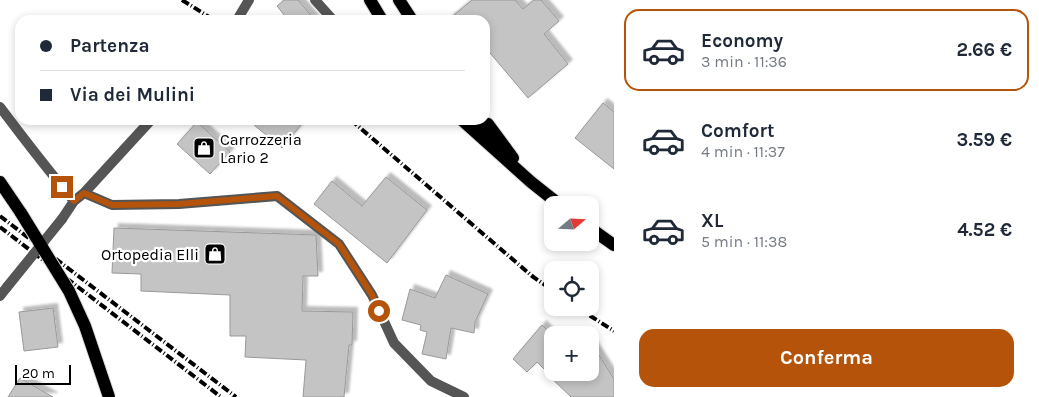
<!DOCTYPE html>
<html lang="it">
<meta charset="utf-8">
<style>
:root{--surface:#fff;--page:#f6f6f7;--text:#1f2937;--muted:#747a83;--line:#e0e1e3;--accent:#b45309}
body{margin:0;font-family:Karla,sans-serif;background:var(--page);color:var(--text);height:100vh;display:flex;flex-direction:column;font-size:19px;white-space:nowrap}
*{box-sizing:border-box;margin:0}
p{font-size:16px;color:var(--muted)}
.icon{flex:none;width:28px;height:28px;fill:none;stroke:currentColor;stroke-width:2;stroke-linecap:round;stroke-linejoin:round}
.map{position:relative;flex:1;overflow:hidden}
.details{display:flex;flex-direction:column;background:var(--surface);width:425px}
.details>*{flex:none}
.guide{position:absolute;left:15px;top:15px;width:475px;height:110px;border-radius:15px;box-shadow:0 2px 8px #0003;display:grid;align-content:center;height:110px;padding:0 25px;background:var(--surface)}
.needle{width:32px;rotate:71deg}
.buttons{position:absolute;left:544px;top:196px;display:grid;gap:10px}
.buttons a{display:grid;place-items:center;width:55px;height:55px;border-radius:10px;background:var(--surface);box-shadow:0 2px 8px #0003;font-size:25px}
.scale{position:absolute;left:15px;bottom:12px;width:56px;box-sizing:border-box;padding-left:5px;border:2px solid #000;border-top:0;font-size:14px;line-height:18px;white-space:nowrap;color:#000;-webkit-text-stroke:4px #fff;paint-order:stroke}
.end{position:absolute;width:22px;height:22px;margin:-11px;border:6px solid #b45309;background:#fff;box-shadow:0 0 0 2px #fff}
.from{border-radius:50%}
.guide b{display:flex;align-items:center;gap:18px;height:48px;font-size:19px}
.guide b+b{border-top:1px solid var(--line)}
.guide i{width:12px;height:12px;background:var(--text)}
ul{padding:9px 0 0;list-style:none}
li{display:flex;align-items:center;gap:15px;height:82px;margin:0 10px 8px;padding:0 15px;border:2px solid transparent;border-radius:15px}
li div{flex:1}
li b{display:block;font-size:19px}
li em{font-style:normal;font-weight:700}
li.current{border-color:var(--accent)}
li>.icon{width:45px;height:45px;stroke-width:1.5}
.primary-button{display:flex;gap:10px;margin-top:auto;padding:10px 25px}
.primary-button a{flex:1;height:58px;border-radius:15px;background:var(--accent);color:#fff;font-size:20px;font-weight:700;line-height:58px;text-align:center}
main{display:flex;flex:1;min-height:0}
.map>svg:first-child{display:block}
</style>
<main>
<div class="map">
<svg width="614" height="397" viewBox="0 0 614 397">
<defs>
<filter id="shadow"><feDropShadow dx="4.5" dy="-4.5" stdDeviation="1" flood-color="#0004"/></filter>
</defs>
<rect width="100%" height="100%" fill="#fff"/>
<path fill="#c4c4c4" stroke="#999" filter="url(#shadow)" d="M284,0H298L315,20H288L277,6Z
M472,0H515L523,9L534,0H541L559,21L544,34L568,64L528,98L485,47V20H448Z
M603,103L614,112V169L575,138Z
M248,120H305L282,148Z
M197,122L230,152L210,174L177,144Z
M386,177L427,210L387,263L314,204L332,181L362,206Z
M114,228L316,235L318,276H303L302,311L353,312L352,345H349L344,397H303L306,360L245,357L246,336H230V295L141,291V274L112,273Z
M446,275L488,294L475,322L474,333L451,328L446,359L422,354L427,332L420,330L421,325L402,320L410,289L435,298Z
M53,308L58,347L24,351L19,312Z
M542,325L552,335V372H590V341L614,379V397H571L545,372H547L537,362L527,372L513,359Z
M20,378L53,397H8Z"/>
<g fill="none" stroke-linecap="round" stroke-linejoin="round">
<g stroke="#dbdbdb" stroke-width="14">
<path id="primary" d="M370,0L382,20
M399,0L412,20
M462,120L531,182L560,205
M476,120L489,135
M488,124L513,158
M0,182L21,213
M590,228L614,245"/>
</g>
<path stroke="#555" stroke-width="10" d="M315,0L333,20
M237,20L249,0
M0,107C24,139 48,170 74,201
M84,193L112,205L179,204L277,196L339,244L372,295L394,343L431,381L464,397
M62,219L74,201L84,193L151,120
M0,296L7,287"/>
<use href="#primary" stroke="#000" stroke-width="12"/>
<path stroke="#000" stroke-width="4" stroke-dasharray="8 2.5 1 2.5" stroke-linecap="butt" d="M182,0L214,20
M351,120L532,276L552,290
M0,216L236,397
M0,227L221,397
M578,308L614,331"/>
<g stroke="#dbdbdb" stroke-width="14" stroke-linecap="butt">
<path id="primary-bridge" d="M21,213L69,291L85,326L109,397"/>
</g>
<path stroke="#555" stroke-width="10" d="M7,287L62,219"/>
<use href="#primary-bridge" stroke="#000" stroke-width="12"/>
</g>
<g fill="none" stroke-linecap="round" stroke-linejoin="round">
<path stroke="#b45309" stroke-width="6" d="M62,187L74,201L84,193L112,205L179,204L277,196L339,244L372,295L379,311"/>
</g>
<defs>
<g id="shop-square" transform="scale(1.125)"><rect x="-9" y="-9" width="18" height="18" rx="4" fill="#000" stroke="#fff"/><path d="M-5-2.5h2.3a2.7 3.5 0 0 1 5.4 0H5L5.5 6h-11ZM-1.5-2.5h3a1.5 2.3 0 0 0-3 0Z" fill="#fff"/></g>
</defs>
<g fill-rule="evenodd">
<use href="#shop-square" x="204" y="148"/>
<use href="#shop-square" x="215" y="254"/>
</g>
<g text-anchor="middle" stroke-width="4.5" stroke-linejoin="round" paint-order="stroke">
<g font-size="16" fill="#000" stroke="#fff" text-anchor="start">
<text x="220" y="145">Carrozzeria<tspan x="220" dy="18">Lario 2</tspan></text>
<text x="199" y="260" text-anchor="end">Ortopedia Elli</text>
</g>
</g>
</svg>
<div class="buttons">
<a><svg class="needle" viewBox="-14 -14 28 28"><path d="M0-13l5 13h-10z" fill="#e53935"/><path d="M0 13l5-13h-10z" fill="#747a83"/></svg></a>
<a><svg class="icon" aria-label="locate" viewBox="0 0 24 24"><circle cx="12" cy="12" r="6"/><path d="M12 2v4M12 18v4M2 12h4M18 12h4"/></svg></a>
<a>+</a>
</div>
<div class="scale">20 m</div>
<i class="end from" style="left:379px;top:311px"></i>
<i class="end" style="left:62px;top:187px"></i>
<div class="guide">
<b><i class="from"></i>Partenza</b>
<b><i></i>Via dei Mulini</b>
</div>
</div>
<section class="details">
<ul>
<li class="current"><svg class="icon" aria-label="car" viewBox="0 0 24 24"><path d="M5 17H2v-5l4-1 3-4h7l3 4 3 1v5h-3M9 17h6M6 11h13"/><circle cx="7" cy="17" r="2"/><circle cx="17" cy="17" r="2"/></svg><div><b>Economy</b><p>3 min · 11:36</p></div><em>2.66 €</em></li>
<li><svg class="icon" aria-label="car" viewBox="0 0 24 24"><path d="M5 17H2v-5l4-1 3-4h7l3 4 3 1v5h-3M9 17h6M6 11h13"/><circle cx="7" cy="17" r="2"/><circle cx="17" cy="17" r="2"/></svg><div><b>Comfort</b><p>4 min · 11:37</p></div><em>3.59 €</em></li>
<li><svg class="icon" aria-label="car" viewBox="0 0 24 24"><path d="M5 17H2v-5l4-1 3-4h7l3 4 3 1v5h-3M9 17h6M6 11h13"/><circle cx="7" cy="17" r="2"/><circle cx="17" cy="17" r="2"/></svg><div><b>XL</b><p>5 min · 11:38</p></div><em>4.52 €</em></li>
</ul>
<div class="primary-button"><a>Conferma</a></div>
</section>
</main>
